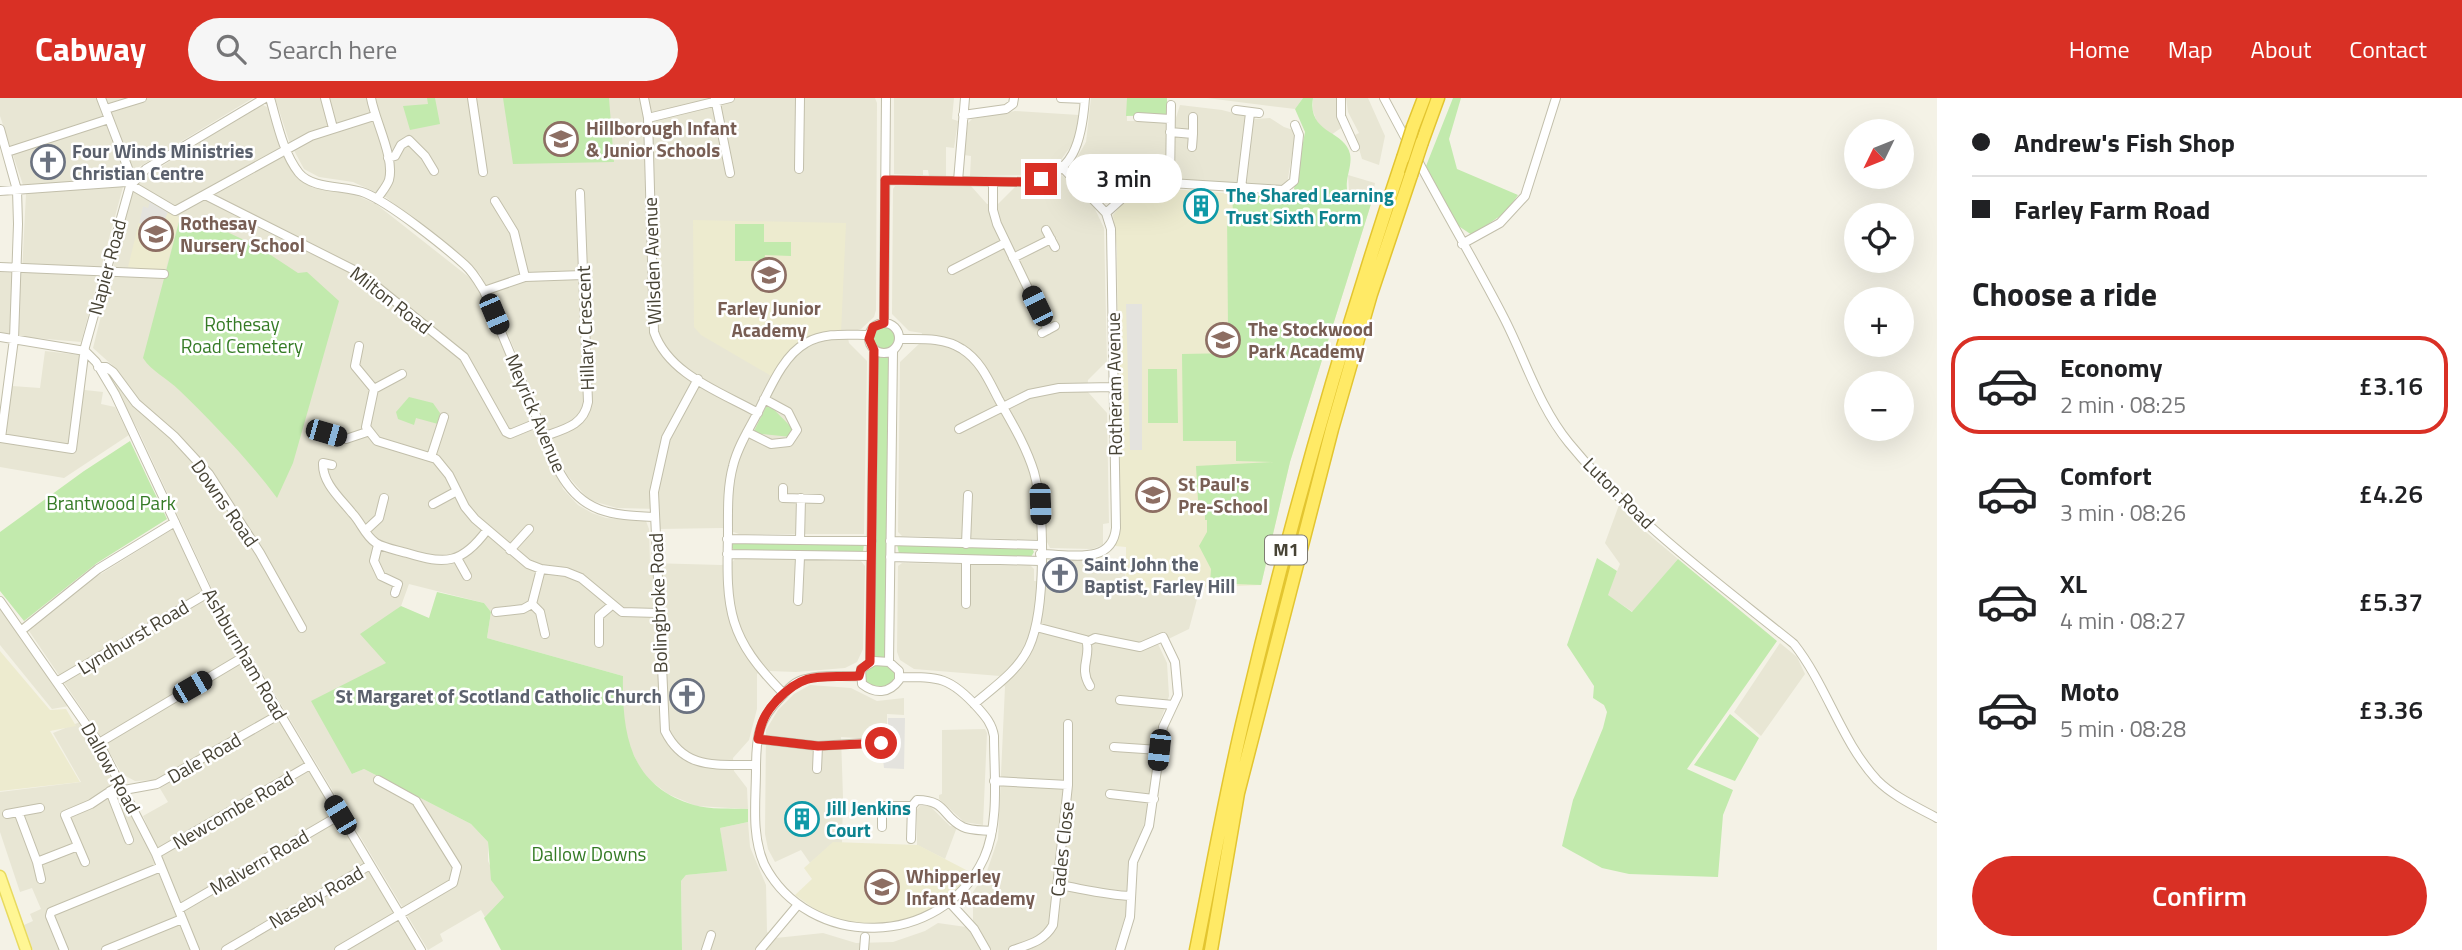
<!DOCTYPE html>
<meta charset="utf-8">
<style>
:root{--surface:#fff;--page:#f6f6f6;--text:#202124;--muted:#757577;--line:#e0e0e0;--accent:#d93025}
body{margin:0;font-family:"Titillium Web",sans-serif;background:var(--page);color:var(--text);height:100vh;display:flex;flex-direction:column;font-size:26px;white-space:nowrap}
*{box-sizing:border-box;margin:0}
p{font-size:23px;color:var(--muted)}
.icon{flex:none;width:38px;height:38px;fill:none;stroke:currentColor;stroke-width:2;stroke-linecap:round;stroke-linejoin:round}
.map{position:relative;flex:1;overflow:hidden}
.sheet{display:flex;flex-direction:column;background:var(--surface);width:525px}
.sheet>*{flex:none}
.top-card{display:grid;align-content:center;height:154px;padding:0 35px;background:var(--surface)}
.needle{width:46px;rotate:227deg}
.tools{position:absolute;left:1844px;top:21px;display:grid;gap:14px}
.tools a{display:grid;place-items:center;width:70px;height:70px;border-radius:50%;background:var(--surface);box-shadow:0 7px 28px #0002;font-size:35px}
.end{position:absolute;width:32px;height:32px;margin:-16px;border:9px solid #d93025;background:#fff;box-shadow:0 0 0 4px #fff}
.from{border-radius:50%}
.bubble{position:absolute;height:49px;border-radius:24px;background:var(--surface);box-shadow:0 7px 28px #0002;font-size:23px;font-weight:600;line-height:49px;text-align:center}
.car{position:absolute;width:21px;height:42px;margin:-21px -10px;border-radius:9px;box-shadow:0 0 5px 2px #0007;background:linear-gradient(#222 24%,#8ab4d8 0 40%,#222 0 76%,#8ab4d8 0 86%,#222 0)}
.top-card b{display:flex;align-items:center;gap:24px;height:66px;font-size:26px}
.top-card b+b{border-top:2px solid var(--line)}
.top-card i{width:18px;height:18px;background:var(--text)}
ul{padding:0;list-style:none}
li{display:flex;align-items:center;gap:21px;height:98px;margin:0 14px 10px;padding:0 21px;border:4px solid transparent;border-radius:28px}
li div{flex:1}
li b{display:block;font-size:26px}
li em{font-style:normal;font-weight:600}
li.selected{border-color:var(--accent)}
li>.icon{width:63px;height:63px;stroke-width:1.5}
h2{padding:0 35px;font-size:32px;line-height:84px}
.button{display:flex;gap:14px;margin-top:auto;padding:14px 35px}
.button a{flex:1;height:80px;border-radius:42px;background:var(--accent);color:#fff;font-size:28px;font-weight:600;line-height:80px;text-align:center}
header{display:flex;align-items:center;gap:42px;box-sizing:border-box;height:98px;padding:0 35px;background:var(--accent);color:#fff}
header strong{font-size:33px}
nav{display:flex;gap:38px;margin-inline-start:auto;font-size:24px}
.search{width:490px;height:63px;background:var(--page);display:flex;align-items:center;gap:18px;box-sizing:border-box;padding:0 24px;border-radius:38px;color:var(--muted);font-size:26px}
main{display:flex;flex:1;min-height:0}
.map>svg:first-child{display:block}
</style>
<header>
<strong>Cabway</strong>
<div class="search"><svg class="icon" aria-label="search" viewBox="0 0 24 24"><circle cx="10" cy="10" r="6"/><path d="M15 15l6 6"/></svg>Search here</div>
<nav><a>Home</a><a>Map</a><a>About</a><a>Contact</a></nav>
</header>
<main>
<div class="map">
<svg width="1937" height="852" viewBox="0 0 1937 852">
<rect width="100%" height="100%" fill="#f4f2e6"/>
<path fill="#e8e6d4" d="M0,0H253L134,72L123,89L81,244L0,237V174L22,175L26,96L0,18Z
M275,0H875L877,5L876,212L874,219L861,231L847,235L849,245L867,263L864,436H739L722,430L659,431L658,411L617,410L589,402L567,377L492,198L480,176L458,155L384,98L353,84L319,79L304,71L289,43Z
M894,0H954L952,21L958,23L954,50L946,49V78H929L928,72H923V77L894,76Z
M1091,0H1127V23H1175L1180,7L1222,12L1256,21L1270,20L1284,29L1296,33L1287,86L1283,90L1149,87L1146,85L1144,75L1135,66L1115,63L1123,92L1106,106L1071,70L1086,44Z
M1207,0H1303L1295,11Z
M1313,0H1337V19L1341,30L1331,37L1317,24L1313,13Z
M1346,0H1368L1385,38L1379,67L1362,61L1355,37L1359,35L1348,14Z
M261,6L267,9L284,57L298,81L313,90L351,95L376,106L470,180L479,194L563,391L578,407L592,415L606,420L646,423L649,431L650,465L721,467L731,465L736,460L861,463L865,468L863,551L857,564L845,570L796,574L769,573L765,569L757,576V611L749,642L733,660L734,673L747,690L748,711L696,708L668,696L644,678L627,643L622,608L623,578L487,540L491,514L484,505L409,486L401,508L387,519L386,565L352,676L364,671L471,726L488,744V763L504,799L485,819L481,812L440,836L443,843L428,852L212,491L139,334L107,274L112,267L93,250L132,94L140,82Z
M1015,13L1079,17L1074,44L1060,63L1037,77L970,78L971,58L964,57L968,25L972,21Z
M1062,77L1094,109L1104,130L1107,263L1088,282L1087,293L1107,315L1109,425L1103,426V447L1092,451L1050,450L1046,442L902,438L898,434L900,264L920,245L922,235L909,233L892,216L893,91L895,88H971L987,106H998L1015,89L1036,88Z
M1348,77L1375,85L1371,106L1350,105Z
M45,253L80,257L76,291L103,294L101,306L115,309L129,337L64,380L0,369V343L5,344L12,288L40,290Z
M1619,407L1641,430L1678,461L1633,514L1607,497L1620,466L1605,445Z
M173,431L202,493L416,852H200L143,718L168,704L155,682L135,683L122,676L99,636L29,533L96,479Z
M1072,461L1125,462L1126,493L1200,490L1189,531L1158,546L1167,565L1169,598L1156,635L1152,694L1144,726L1129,764L1126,815L1115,852H682L681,783L686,777L726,773L720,730L748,724L750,749L766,787L767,834L776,840L823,835L856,845L893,844L925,833L938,825L966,829L973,822V794L987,773L998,741L1005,589L1000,578L914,571L900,562L897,554L898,468L902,465L1030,467L1034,471V483L1071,484Z
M0,509L69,608L52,611L0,547Z
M1780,545L1797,559L1805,576L1761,638L1734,614Z
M810,587L851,590L877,603L904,600V617L887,616V642L841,639L843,699L842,745H833L810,765L801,752L775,764L768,751L765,736L766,632L778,612L794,596Z
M80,624L144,740L190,852H33L24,827L33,823L30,816L41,811L32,790L20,794L0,734V694L81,684L53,635Z
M985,631L987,635L983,727L964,724L939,701V697L942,696V632Z
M920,708H930L950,728L957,729L945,761L917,747V711Z"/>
<path fill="#edebcf" d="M1171,91L1371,106L1290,364L1261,487L1126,493V449L1115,448L1118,432L1119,369L1117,151L1113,117L1122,106Z
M150,103L180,120L165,173L128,169L143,108L148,110Z
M693,122L846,125L841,235L811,239L773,279L701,237L694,229Z
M0,553L50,612L66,611L76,628L50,633L80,684L0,693Z
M833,744L918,747L970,774L953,799L914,824L859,830L816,812L795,797L812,781L804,770Z"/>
<path fill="#c2eaad" d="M427,0H435L440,26L410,32L403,8L428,6Z
M503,0H609L614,64L513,66Z
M1127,0H1167V17L1126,18Z
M1303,0H1313C1307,36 1345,32 1350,56C1352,64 1348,75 1347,83C1346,91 1348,98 1350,105L1371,106L1290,364L1261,487L1210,485L1211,471L1199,448L1207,434V422H1205V403L1198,402L1196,368L1274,364L1236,363V343H1183L1182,256L1235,255V232L1228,231L1227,114H1233L1232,95L1292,101L1305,34L1295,11Z
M1453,0H1461L1449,41L1457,71L1518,97L1506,114L1472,137L1457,127L1426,68Z
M180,120L212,127L257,148L298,175L307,174L339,203L293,365L277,400C248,361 213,325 179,292C167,280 152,274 143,260Z
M735,126H764V144H791V158L765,157L764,163H735Z
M870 239a13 13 0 1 1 26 0a13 13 0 1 1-26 0Z
M878,258L890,260L887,560L872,559L875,260Z
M1148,271H1177L1178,325H1148Z
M409,299L433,305L440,315L438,326L416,320L414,327L398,321L396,314Z
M768,305C776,315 786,322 794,333L791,339L753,335Z
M130,343L167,421L97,465L24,523L0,493V434L84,373Z
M733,443L864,446L863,454L734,452L731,449Z
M897,446L1032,450L1034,454L1031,459L899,456Z
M1597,460L1617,473L1608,497L1632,514L1678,461L1777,543L1687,671L1733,692L1723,717L1718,779L1629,776L1602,770L1562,748L1573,702L1603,630L1607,614L1604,607L1593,600L1594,588L1567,547Z
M437,494L484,505L491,514L487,540L623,578C622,637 630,688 694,707C710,712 731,710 748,711V724L720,730L727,773L686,777L681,783L682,852H501L484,820L504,799L491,782L488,744L471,726L364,671L352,676L311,603L386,565L360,536L401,508L429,520Z
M885,566L896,574V580L890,588L876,591L864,583V573L870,567Z
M1730,616L1759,640L1735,683L1694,667Z"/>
<path fill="#e4e3de" d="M150,103L168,114L160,132L139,125L143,108L148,110Z
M1126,206H1142V352H1130Z
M888,620H905L904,671L884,670L881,644H888Z"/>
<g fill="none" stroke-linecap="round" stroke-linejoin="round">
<g stroke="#c2bfab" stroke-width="10">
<path id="minor" d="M101,0L129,73L134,81
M270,0C277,24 283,55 299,75C313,92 346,87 365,95C390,105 444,148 465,167C473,174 478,183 484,193L560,375C583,416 612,417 655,419
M325,0L333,30
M371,0C375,23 395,60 389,82C387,88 381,95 377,101
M472,0L483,74
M644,0L648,20L654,234C669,277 721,294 758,315
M715,0L730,75
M1061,0L1085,1
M1341,0V18L1355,49
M1384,0L1408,45
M106,11L142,0
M1236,12L1259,15
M963,17L1006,11L1013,6L1014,0
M1138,19L1170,21
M648,20L730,0
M0,31L17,92L18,126L14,241L1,340L72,351L85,249L130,88L146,71L265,0
M1170,34L1193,36V19
M1192,49L1193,36
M7,54L109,21
M1416,59C1444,112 1475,164 1503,218C1525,260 1538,307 1569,345C1632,422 1717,484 1794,546C1827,588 1841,643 1877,682C1894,699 1917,709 1937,720
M388,60L395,58L401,47L409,42L425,58L434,73
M1122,68L1137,72L1145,90
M799,71L800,0
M885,82L1025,84C1075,80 1082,41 1085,0
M958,83L965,0
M993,84V112L997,126L1048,232
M1170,85L1171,7
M1241,90L1250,15
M0,93L126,84L175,113L311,38L374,18
M205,97L360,175L464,259L506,334L510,336L539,324
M495,103L514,134L525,179
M1106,115L1127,96L1170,85L1283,92L1294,83L1299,37L1295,27
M1046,132L1055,149
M1462,146L1500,125L1525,98L1556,0
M1013,160L1051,141
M0,169L164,176
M952,172L1005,145
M484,193L525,179L583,177
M884,224L886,0
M869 240a15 15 0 1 1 30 0a15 15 0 1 1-30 0Z
M1042,235L1055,228
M0,239L85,253
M899,241C920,241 944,239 962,251C981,263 989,283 999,302C1012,325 1026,348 1034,374C1045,414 1046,512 1029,549C1018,573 994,589 974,606
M359,248L355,268L374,291
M85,253L96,264L115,296L208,495L421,852
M98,269H106L113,274L136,305L174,338L209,376L260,455L302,530
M402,276L374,291L366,329L377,343L436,361L449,377L465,409L475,421L528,466L541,471L566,474L581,480L622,514L658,515
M698,281L666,340L654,394L665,633C685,673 717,666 756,667
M959,331L1029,296L1059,290L1114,289
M747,334L771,346L789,344L797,332L788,314L764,301
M326,335L346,341L367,334
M545,338C565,331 584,327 588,304L580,95
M431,359L444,319
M332,367L323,365C322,385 341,401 352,415C361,424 365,438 376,445C384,450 397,452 407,455C445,467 462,466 487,432
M783,390V400L820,401
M433,406L457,393
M365,433L379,420L384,400
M727,441L872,443
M800,442L801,400
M890,443L1040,447
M966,446L968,397
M378,447L374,463L381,478L398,486L395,495
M510,452L529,431
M727,456L871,458
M1040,456C1070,456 1112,468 1116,430L1111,131L1106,115L1061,68
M890,459L1040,463
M457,460L467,478
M0,503L99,645L156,756L195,852
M798,503L800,459
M532,506L540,514L545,536
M966,506V463
M496,514L523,511L532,506L541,471
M1036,529L1086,542C1092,558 1078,569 1090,588
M22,532L98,471L175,424
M1087,544L1095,540L1140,549L1163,539L1175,564L1178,597L1163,629L1149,728L1133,764L1130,819L1120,852
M599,545V518L612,507
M874,563L889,564L899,573V582C889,596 875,596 862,586L861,571Z
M870,564L874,252
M889,564L893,253
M860,578C842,579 823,576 806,581C795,583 788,591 781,599C758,622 756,639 756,671C756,703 751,736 764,766C808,852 941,852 984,760C1000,724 994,676 994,638C992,626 986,619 978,610C950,579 940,579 900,579
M58,583L208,495
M784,596C728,540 726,513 728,437C728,414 727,390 733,368C738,347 751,328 760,310C771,288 784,257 806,245C825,234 848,237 869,237
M1120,602L1173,607
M758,641L818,648L881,644
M99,645L245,558
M1114,649L1159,652
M817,671L818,648
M994,683L1068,687
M124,692L157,686L280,616
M110,693L129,742
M1110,696L1154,701
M7,716L40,710
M19,716L37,764L78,748
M882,729V708H912L917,702C947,702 942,719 963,729C971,733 983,732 992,733
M911,741L912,708
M156,756L310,667
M37,764L41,781
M85,764L65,717L91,706L121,686
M1059,787C1083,791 1106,797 1131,798
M952,807L974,831L986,852
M179,811L340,717
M64,852L50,818L51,814L161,769
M106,852L182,821
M226,852L370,767
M339,852L453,785L457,769L416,703L378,682
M706,852L711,837
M760,852L796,809
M864,852L865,839
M1013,852C1030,846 1044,843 1053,827L1068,687V626"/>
</g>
<g stroke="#e8da5f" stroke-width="13">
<path id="major" d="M0,778L26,852"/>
</g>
<g stroke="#e3c530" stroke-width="15">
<path id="highway" d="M1413,29L1424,0
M1422,44L1438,0
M1196,852C1212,773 1226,692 1245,614C1289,427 1342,242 1403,60
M1211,852L1238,695L1332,331L1371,196L1411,77"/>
</g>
<use href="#minor" stroke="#fff" stroke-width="8"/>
<use href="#major" stroke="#fff694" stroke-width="10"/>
<use href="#highway" stroke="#ffea66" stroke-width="12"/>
<g stroke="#e3c530" stroke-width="15" stroke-linecap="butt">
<path id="highway-bridge" d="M1403,60L1413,29
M1411,77L1422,44"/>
</g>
<use href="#highway-bridge" stroke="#ffea66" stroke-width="12"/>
</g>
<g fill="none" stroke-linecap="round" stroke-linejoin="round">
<path stroke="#d93025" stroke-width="9" d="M881,645L818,648L758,641C761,624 765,615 777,602C806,572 821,580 859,578L861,571L870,564L874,252L869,241L873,229L884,225L885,82L1025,84L1041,81"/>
</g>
<defs>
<g id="school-ring" transform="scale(1.75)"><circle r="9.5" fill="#fff" stroke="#8d6e63" stroke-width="1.5"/><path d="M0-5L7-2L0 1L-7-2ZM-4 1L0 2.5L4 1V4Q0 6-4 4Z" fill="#8d6e63"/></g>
<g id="church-ring" transform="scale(1.75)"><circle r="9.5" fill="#fff" stroke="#6b7280" stroke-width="1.5"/><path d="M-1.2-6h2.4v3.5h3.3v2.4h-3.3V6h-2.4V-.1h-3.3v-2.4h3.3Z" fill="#6b7280"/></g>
<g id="building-ring" transform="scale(1.75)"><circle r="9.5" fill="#fff" stroke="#0f9aa8" stroke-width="1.5"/><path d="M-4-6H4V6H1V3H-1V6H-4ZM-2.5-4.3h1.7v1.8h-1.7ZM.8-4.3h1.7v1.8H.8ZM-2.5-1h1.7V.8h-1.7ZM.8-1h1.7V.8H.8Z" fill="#0f9aa8"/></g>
</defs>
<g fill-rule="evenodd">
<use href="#school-ring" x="561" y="41"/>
<use href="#church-ring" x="48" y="64"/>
<use href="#building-ring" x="1201" y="108"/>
<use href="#school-ring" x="156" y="136"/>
<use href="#school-ring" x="769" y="177"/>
<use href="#school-ring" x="1223" y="242"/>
<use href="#school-ring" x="1153" y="397"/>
<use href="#church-ring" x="1060" y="477"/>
<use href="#church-ring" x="687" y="598"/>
<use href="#building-ring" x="802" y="721"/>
<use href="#school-ring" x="882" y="789"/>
</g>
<g text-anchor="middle" stroke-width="5" stroke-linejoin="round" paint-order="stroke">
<rect fill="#fff" stroke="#7e7b72" stroke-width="2" x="1265" y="437.5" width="42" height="29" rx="5"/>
<g font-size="18" font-weight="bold" fill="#474335">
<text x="1286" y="458">M1</text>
</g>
<g font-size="19" font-weight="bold" fill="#785e54" stroke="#fff" text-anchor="start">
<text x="586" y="37">Hillborough Infant<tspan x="586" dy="22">&amp; Junior Schools</tspan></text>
<text x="180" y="132">Rothesay<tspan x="180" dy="22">Nursery School</tspan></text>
<text x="769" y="217" text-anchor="middle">Farley Junior<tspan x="769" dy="22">Academy</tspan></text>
<text x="1248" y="238">The Stockwood<tspan x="1248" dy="22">Park Academy</tspan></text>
<text x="1178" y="393">St Paul's<tspan x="1178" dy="22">Pre-School</tspan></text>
<text x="906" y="785">Whipperley<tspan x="906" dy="22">Infant Academy</tspan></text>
</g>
<g font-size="19" font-weight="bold" fill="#5b616d" stroke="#fff" text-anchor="start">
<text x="72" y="60">Four Winds Ministries<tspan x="72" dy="22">Christian Centre</tspan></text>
<text x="1084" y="473">Saint John the<tspan x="1084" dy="22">Baptist, Farley Hill</tspan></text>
<text x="662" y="605" text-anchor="end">St Margaret of Scotland Catholic Church</text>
</g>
<g font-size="19" font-weight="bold" fill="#0d838f" stroke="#fff" text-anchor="start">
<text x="1226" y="104">The Shared Learning<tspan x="1226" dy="22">Trust Sixth Form</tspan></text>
<text x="826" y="717">Jill Jenkins<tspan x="826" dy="22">Court</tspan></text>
</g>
<g font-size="19" fill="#474335" stroke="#fff">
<text transform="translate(652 163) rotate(-92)" y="7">Wilsden Avenue</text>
<text transform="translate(107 169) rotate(-75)" y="7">Napier Road</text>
<text transform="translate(391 202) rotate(38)" y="7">Milton Road</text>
<text transform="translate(585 230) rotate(-92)" y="7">Hillary Crescent</text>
<text transform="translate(1114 286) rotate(-91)" y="7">Rotheram Avenue</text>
<text transform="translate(536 315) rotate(67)" y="7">Meyrick Avenue</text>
<text transform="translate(1619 395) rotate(45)" y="7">Luton Road</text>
<text transform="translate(225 405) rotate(55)" y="7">Downs Road</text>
<text transform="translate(658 505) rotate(-92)" y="7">Bolingbroke Road</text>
<text transform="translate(133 539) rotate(-31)" y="7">Lyndhurst Road</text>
<text transform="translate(245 556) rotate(60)" y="7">Ashburnham Road</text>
<text transform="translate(204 660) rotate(-30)" y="7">Dale Road</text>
<text transform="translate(111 670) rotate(61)" y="7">Dallow Road</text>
<text transform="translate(233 712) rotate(-30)" y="7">Newcombe Road</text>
<text transform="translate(1062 751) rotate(-84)" y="7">Cades Close</text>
<text transform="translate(259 764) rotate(-30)" y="7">Malvern Road</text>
<text transform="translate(316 799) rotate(-30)" y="7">Naseby Road</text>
</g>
<g font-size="19" fill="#357b26" stroke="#fff">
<text x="242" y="233">Rothesay<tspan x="242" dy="22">Road Cemetery</tspan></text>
<text x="111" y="412">Brantwood Park</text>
<text x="589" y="763">Dallow Downs</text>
</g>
</g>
</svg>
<div class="tools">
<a><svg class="needle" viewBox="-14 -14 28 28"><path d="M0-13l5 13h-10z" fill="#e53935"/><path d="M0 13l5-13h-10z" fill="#757577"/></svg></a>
<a><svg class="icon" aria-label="locate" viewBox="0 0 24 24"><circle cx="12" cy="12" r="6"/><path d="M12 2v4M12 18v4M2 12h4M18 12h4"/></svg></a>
<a>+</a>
<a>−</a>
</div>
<i class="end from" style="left:881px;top:645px"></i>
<i class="end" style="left:1041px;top:81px"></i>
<div class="bubble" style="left:1066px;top:56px;width:116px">3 min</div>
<i class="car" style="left:1037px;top:208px;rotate:334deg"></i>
<i class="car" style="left:494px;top:216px;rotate:157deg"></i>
<i class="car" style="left:326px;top:335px;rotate:106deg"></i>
<i class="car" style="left:1040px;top:406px;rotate:178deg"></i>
<i class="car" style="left:192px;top:589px;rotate:60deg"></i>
<i class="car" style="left:1159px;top:652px;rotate:186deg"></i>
<i class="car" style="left:340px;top:717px;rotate:329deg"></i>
</div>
<section class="sheet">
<div class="top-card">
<b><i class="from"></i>Andrew's Fish Shop</b>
<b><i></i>Farley Farm Road</b>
</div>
<h2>Choose a ride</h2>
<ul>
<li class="selected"><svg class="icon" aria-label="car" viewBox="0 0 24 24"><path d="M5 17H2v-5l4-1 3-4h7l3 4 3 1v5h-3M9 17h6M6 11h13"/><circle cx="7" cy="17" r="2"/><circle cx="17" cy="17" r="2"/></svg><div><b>Economy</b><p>2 min · 08:25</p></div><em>£3.16</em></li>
<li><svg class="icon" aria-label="car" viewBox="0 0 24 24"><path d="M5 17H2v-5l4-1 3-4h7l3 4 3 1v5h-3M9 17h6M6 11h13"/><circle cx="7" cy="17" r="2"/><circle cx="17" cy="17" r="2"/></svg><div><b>Comfort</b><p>3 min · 08:26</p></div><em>£4.26</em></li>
<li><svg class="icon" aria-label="car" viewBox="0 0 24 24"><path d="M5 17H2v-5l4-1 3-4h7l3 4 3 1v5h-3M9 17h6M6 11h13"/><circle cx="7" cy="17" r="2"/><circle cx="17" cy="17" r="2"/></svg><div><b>XL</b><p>4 min · 08:27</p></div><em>£5.37</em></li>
<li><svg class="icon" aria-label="car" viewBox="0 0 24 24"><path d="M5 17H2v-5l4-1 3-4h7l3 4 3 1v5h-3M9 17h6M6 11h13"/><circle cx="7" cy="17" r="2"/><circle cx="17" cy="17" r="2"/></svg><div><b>Moto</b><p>5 min · 08:28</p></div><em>£3.36</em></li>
</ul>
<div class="button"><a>Confirm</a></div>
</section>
</main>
